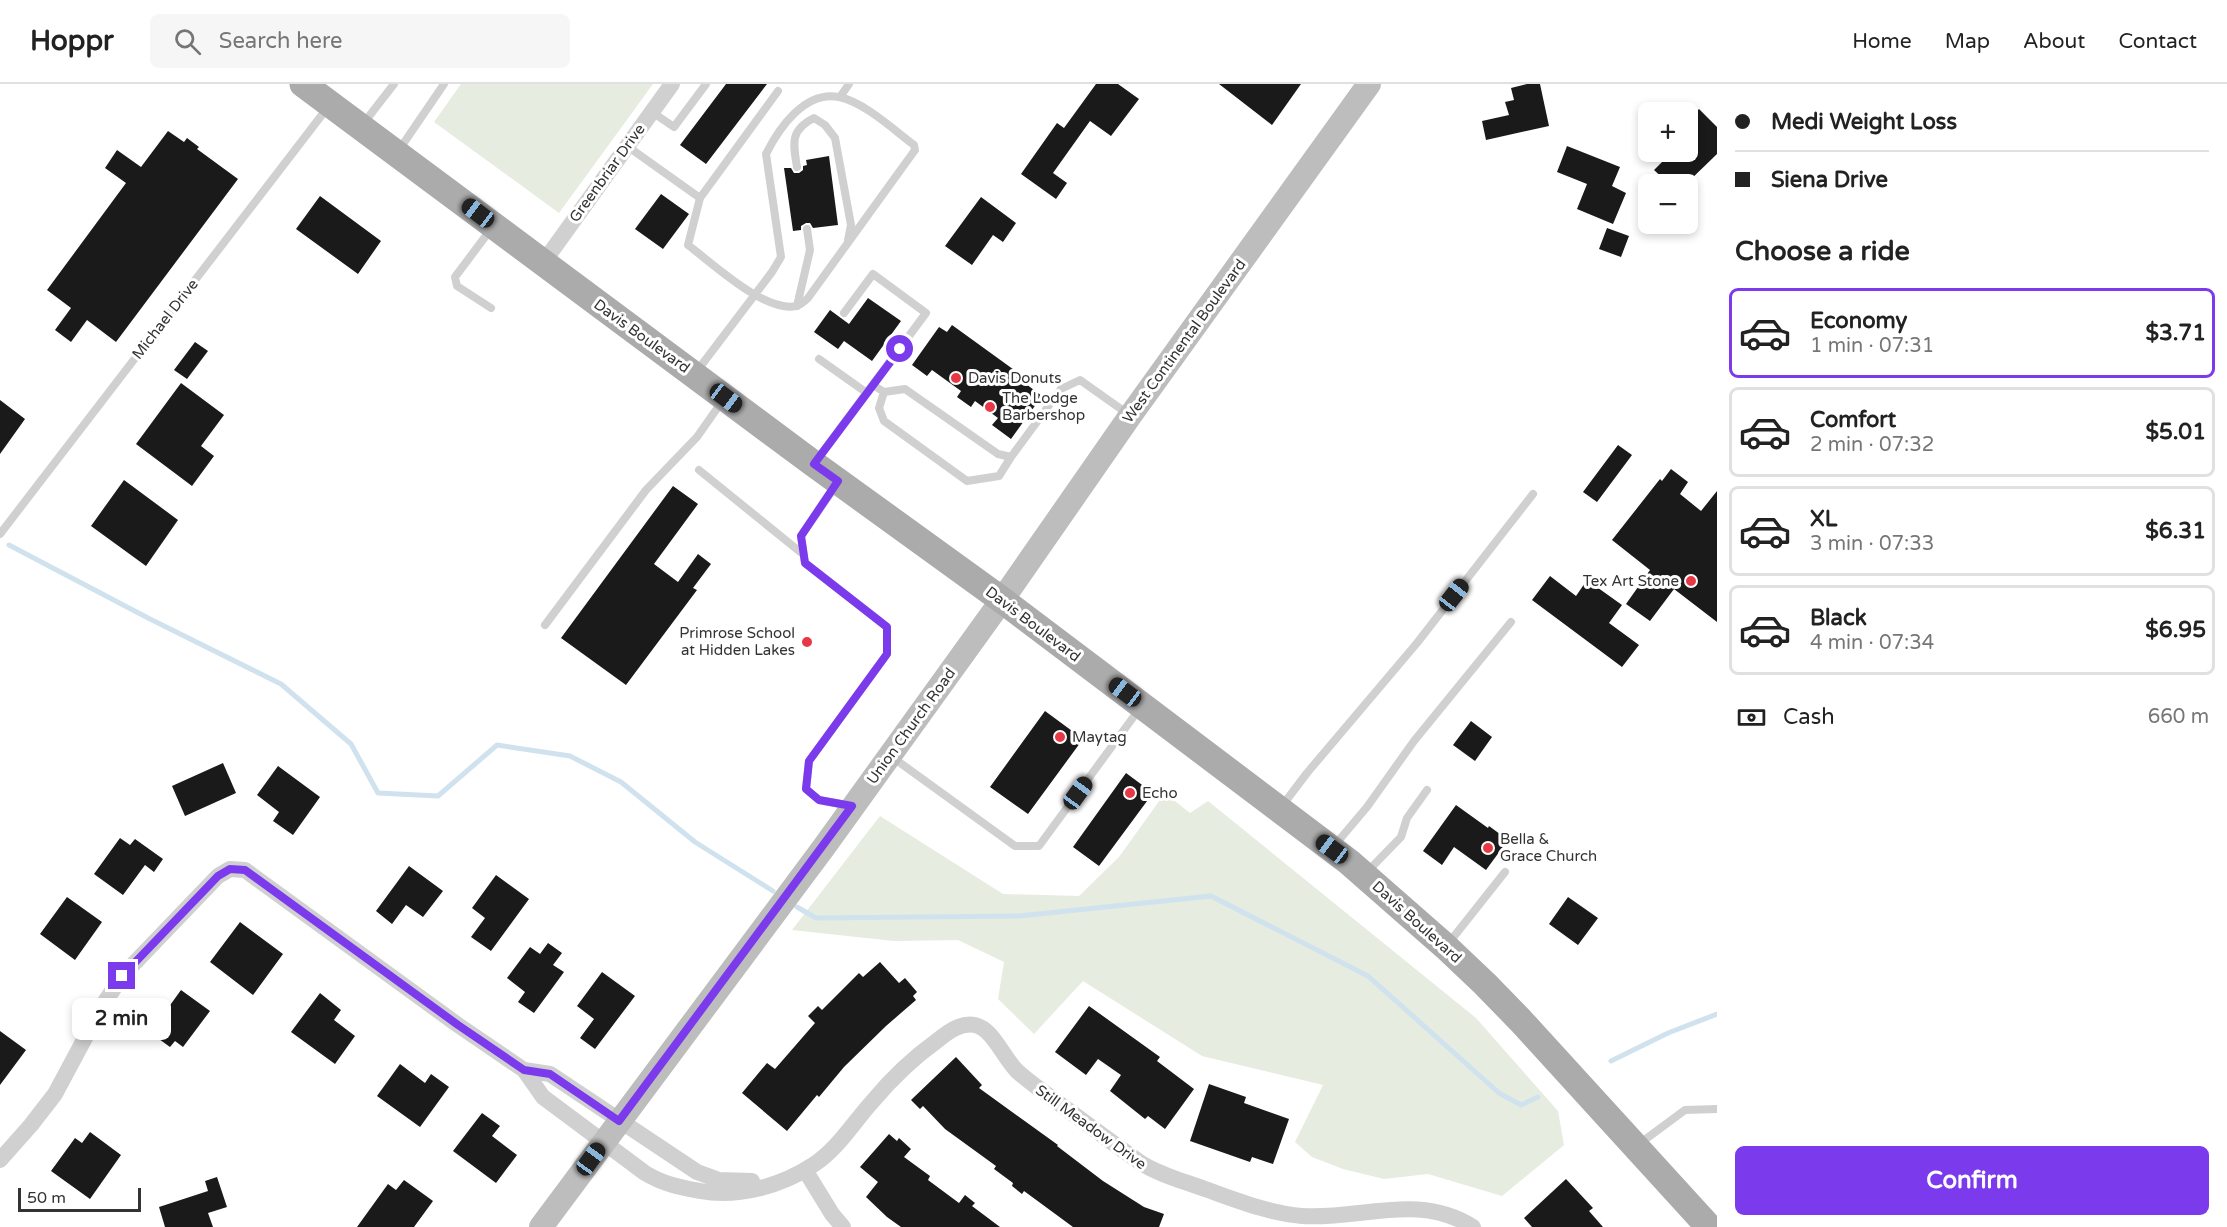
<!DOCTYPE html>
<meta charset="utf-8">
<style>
:root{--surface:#fff;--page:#f6f6f6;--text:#222;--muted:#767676;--line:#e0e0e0;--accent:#7c3aed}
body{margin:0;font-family:"Varela Round",sans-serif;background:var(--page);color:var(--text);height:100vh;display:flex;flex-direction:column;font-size:22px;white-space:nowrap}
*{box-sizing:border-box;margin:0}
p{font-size:20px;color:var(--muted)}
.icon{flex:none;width:33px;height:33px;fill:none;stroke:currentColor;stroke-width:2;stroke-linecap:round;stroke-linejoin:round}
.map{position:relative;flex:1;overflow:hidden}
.panel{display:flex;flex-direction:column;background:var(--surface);width:510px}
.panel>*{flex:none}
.hud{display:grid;align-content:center;height:132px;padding:0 18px;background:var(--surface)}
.controls{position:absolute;left:1638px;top:18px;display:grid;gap:12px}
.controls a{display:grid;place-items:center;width:60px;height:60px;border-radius:9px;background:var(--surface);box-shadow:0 3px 9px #0003;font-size:30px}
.scale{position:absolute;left:18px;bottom:15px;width:123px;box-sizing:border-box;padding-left:6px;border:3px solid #333;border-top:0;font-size:16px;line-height:21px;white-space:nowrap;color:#333;-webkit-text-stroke:4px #fff;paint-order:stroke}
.end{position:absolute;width:27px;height:27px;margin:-14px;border:8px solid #7c3aed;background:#fff;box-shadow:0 0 0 3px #fff}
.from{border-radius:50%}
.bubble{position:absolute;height:42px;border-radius:9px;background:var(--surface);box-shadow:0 3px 9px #0003;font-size:20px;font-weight:700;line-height:42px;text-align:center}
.car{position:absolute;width:18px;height:36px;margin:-18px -9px;border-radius:8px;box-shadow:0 0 4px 2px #0007;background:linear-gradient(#222 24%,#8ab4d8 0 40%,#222 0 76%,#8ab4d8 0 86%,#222 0)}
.hud b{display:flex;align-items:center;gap:21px;height:57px;font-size:22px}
.hud b+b{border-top:2px solid var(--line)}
.hud i{width:15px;height:15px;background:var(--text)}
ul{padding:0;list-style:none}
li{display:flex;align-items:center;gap:18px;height:90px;margin:0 12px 9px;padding:0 6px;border:3px solid var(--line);border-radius:9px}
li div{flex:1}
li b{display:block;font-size:22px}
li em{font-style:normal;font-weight:700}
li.current{border-color:var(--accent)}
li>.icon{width:54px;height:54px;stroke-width:1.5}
h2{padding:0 18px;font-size:27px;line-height:72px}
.pay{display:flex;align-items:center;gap:15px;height:66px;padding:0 18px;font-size:22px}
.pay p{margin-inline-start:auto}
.primary-button{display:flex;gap:12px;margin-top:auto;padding:12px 18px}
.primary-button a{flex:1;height:69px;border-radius:9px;background:var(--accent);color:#fff;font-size:24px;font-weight:700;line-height:69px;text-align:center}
header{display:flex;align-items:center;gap:36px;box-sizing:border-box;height:84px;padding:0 30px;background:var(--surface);border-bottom:2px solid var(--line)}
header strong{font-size:28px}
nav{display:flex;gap:33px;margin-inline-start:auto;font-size:21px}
.search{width:420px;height:54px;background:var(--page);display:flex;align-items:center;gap:15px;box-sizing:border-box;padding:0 21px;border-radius:9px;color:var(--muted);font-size:22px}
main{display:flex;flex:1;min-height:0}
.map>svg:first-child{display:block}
</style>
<header>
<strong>Hoppr</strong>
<div class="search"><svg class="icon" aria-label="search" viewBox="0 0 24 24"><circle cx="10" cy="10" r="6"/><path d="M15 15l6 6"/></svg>Search here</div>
<nav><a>Home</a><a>Map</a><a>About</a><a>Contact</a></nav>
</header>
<main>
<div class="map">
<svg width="1717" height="1143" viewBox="0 0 1717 1143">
<rect width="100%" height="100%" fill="#fff"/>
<path fill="#e6ecdf" d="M461,0H653L559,129L434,38Z
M1165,709L1190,729L1208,717L1476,934L1558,1027L1564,1061L1502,1112L1428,1090L1384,1095L1343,1085L1312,1073L1295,1058L1323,1001L1202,972L1083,897L1034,950L998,915L1004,878L958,856L894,857L792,846L880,732L1003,810L1079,812L1119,773Z"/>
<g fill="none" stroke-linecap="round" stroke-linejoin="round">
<path stroke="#cfe2ee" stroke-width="5" d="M9,461L148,534L281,600L351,660L378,709L438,712L497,661L570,672L621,698L695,758L773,807
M797,823L816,834L1019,832L1211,812L1368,892L1499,1009L1521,1021L1538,1013
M1611,977L1668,949L1717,930"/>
</g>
<path fill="#1a1a1a" d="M726,0H767L706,80L680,61Z
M1096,0H1118L1139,15L1111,52L1090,37L1053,89L1067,99L1056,115L1021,90L1057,39L1064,44Z
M1219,0H1301L1272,41Z
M1527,0H1540L1549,42L1486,56L1482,37L1509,31L1505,18L1514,16L1511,4Z
M1699,25L1717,43V70L1686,100H1669L1654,86L1664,76L1655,68H1688V36Z
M168,47L184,58L187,54L199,63L197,65L238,95L116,258L87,236L71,258L55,246L71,224L47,206L126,99L105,84L117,66L141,83Z
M1567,62L1620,83L1612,102L1626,109L1613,140L1577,125L1587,100L1557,88Z
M829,72L838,141L813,144L810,139H806L801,142V146L793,147L784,84H791L794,89H799L803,86V82L807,81L806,76Z
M661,110L689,130L663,165L635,145Z
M320,112L381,157L358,190L296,145Z
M981,113L1016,139L1003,158L993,151L972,181L945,162Z
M1607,144L1629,152L1621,173L1599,165Z
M868,214L901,237L872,277L844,257L838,265L814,248L830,226L849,240Z
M952,241L1021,291L1018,294L1042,312L1011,355L992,341L998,334L975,317L971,323L957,313L961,307L932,286L927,292L912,281L939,243L947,248Z
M195,258L208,267L187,295L174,286Z
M181,299L224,331L201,362L214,372L192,402L136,360Z
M0,316L25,335L0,370Z
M1618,361L1632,371L1597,418L1583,408Z
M1671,385L1688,398L1680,410L1701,427L1717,407V538L1674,505L1650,537L1626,520L1650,486L1612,456L1660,395L1662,397Z
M124,396L178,436L146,482L91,442Z
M673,402L698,420L654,480L678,498L698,470L711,480L693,504L697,506L626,601L561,554Z
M1550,492L1576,512L1587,496L1622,521L1609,539L1639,561L1622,583L1532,516Z
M1045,627L1083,655L1028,730L990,703Z
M1471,637L1492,653L1475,677L1453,661Z
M223,679L236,709L185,732L172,702Z
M278,682L320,713L293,751L273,737L279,728L257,711Z
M1126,689L1153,709L1099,782L1073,763Z
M1456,721L1488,744L1489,742L1508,756L1486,786L1454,763L1442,781L1423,767Z
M120,754L130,761L135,755L163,775L154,788L145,781L123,811L94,790Z
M409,782L443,807L423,833L406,821L392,840L376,827Z
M496,791L529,815L491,867L471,853L485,834L472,824Z
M67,813L102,838L75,876L40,850Z
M1568,813L1598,834L1578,861L1549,840Z
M240,838L283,870L253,911L210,878Z
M548,859L562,869L553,881L564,888L534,929L518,918L525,908L507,894L530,863L540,870Z
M880,878L899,899L905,894L917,908L913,912L916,916L886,942L844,983L819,1013L817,1011L787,1047L742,1009L767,979L775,985L815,939L808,932L818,922L822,926L859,889L863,893Z
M602,888L635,912L595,965L580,954L594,935L577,922Z
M181,906L210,927L183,963L175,957L170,963L141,942L154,924L163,931Z
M320,909L341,926L334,936L355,952L335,980L291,948Z
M1089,922L1160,973L1157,977L1194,1005L1165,1045L1148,1032L1145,1035L1110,1007L1121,991L1098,975L1086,991L1055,968Z
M0,947L26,966L0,1001Z
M956,973L982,1001L979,1004L1058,1061L1057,1062L1103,1097L1144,1123L1164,1130L1159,1143H1073L1024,1107L1022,1110L1012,1102L1013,1099L994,1085L996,1082L945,1045L923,1022L920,1025L911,1016Z
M400,980L425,999L431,990L449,1003L420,1043L377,1012Z
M1209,1000L1246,1013L1244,1019L1289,1035L1273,1080L1252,1073L1250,1078L1190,1057Z
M482,1029L500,1042L492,1052L517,1071L496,1099L453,1067Z
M90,1048L121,1071L90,1115L51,1087L75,1054L82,1059Z
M889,1050L897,1057L899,1054L911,1065L904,1073L930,1092L928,1096L959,1119L965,1111L975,1119L972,1122L1000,1143H901L887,1133L866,1113L878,1098L860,1083Z
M217,1093L227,1123L208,1129L213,1143H165L159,1123L208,1107L205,1097Z
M1566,1095L1593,1124L1589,1127L1603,1143H1532L1524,1134Z
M404,1096L433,1117L414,1143H357L388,1100L396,1106Z"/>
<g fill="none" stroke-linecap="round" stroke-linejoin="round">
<path stroke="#d0d0d0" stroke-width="8" d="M840,13L849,0
M652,28L674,43L706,0
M363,40L394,0
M627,62L700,114L688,161C712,179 765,229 796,222C800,221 805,217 808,214L915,66L914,61C894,46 864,18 839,13C805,6 779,44 766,70L781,173L772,188L697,287
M399,66L444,0
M797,83C793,59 790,46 814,34L825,41L835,54L851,141L848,156
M700,114L778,7
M797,222L810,166L807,145
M491,224L457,202L455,193L491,145
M819,275L867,309
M873,301L884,308L905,305L998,370L1011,373L1061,305L1080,296L1128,330
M884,308L879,324L884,337L967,397L999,392L1011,373
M816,377L926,229L873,190L844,229
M699,386L804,471
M837,400L801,452L805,479L887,543V570L809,677L806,705L819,716L851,722
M0,450L328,23
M545,541L646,406L697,353L723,316
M892,673L1015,762H1039L1140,624
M1282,722L1307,689L1417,559L1533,410
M1334,762L1367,723L1414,657L1511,538
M1366,789L1401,753L1407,734L1427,706
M1448,860L1505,788
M1639,1060L1685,1026L1717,1025"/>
<path stroke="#d0d0d0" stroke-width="16" d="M543,179L672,0
M524,986L550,990L697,1088L719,1096L752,1097
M0,1076L31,1041L55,1010L101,924L122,892L218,792L230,785L245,786L458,941L524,986L543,1013L645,1089C663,1100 679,1103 700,1107C738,1114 781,1102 813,1081C837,1066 853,1039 872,1018C891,995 913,974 938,956C948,948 961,938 975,941C993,945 1003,973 1017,987C1030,999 1045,1009 1060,1020C1087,1040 1114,1060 1141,1079C1160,1091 1183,1097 1205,1105C1236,1116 1268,1129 1302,1132C1361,1136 1418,1108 1473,1143
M805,1086L832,1130L843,1143"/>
<path stroke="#bdbdbd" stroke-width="24" d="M541,1143L824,763L1002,516L1130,332L1369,0"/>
<path stroke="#ababab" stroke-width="27" d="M303,0L814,380L1002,516L1349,778L1446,863L1485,900L1521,937L1709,1143"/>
</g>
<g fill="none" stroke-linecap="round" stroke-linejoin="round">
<path stroke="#7c3aed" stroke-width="8" d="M122,892L218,792L230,785L245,786L458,941L524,986L550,990L619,1037L852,722L819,716L806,705L809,677L887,570V543L805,479L801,452L838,397L814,380L900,265"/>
</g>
<g fill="#e63946" stroke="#fff" stroke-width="2">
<circle cx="956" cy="294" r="6"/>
<circle cx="990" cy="323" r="6"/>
<circle cx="1691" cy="497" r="6"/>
<circle cx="807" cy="558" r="6"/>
<circle cx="1060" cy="653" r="6"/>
<circle cx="1130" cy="709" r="6"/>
<circle cx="1488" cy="764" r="6"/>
</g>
<g text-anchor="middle" stroke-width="6" stroke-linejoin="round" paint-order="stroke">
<g font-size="15" fill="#333" stroke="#fff">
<text transform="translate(607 89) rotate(-54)" y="5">Greenbriar Drive</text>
<text transform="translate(165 235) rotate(-52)" y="5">Michael Drive</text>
<text transform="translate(642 252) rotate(36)" y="5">Davis Boulevard</text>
<text transform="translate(1184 257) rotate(-54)" y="5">West Continental Boulevard</text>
<text transform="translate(1033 540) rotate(37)" y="5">Davis Boulevard</text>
<text transform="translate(911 642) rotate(-54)" y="5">Union Church Road</text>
<text transform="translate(1417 838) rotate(42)" y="5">Davis Boulevard</text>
<text transform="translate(1091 1043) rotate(36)" y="5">Still Meadow Drive</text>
</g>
<g font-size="15" fill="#333" stroke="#fff" text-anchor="start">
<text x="968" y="299">Davis Donuts</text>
<text x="1002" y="319">The Lodge<tspan x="1002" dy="17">Barbershop</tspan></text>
<text x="1679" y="502" text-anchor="end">Tex Art Stone</text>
<text x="795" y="554" text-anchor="end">Primrose School<tspan x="795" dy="17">at Hidden Lakes</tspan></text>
<text x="1072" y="658">Maytag</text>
<text x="1142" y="714">Echo</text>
<text x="1500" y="760">Bella &amp;<tspan x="1500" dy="17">Grace Church</tspan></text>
</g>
</g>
</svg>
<div class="controls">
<a>+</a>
<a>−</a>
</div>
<div class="scale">50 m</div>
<i class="end from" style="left:900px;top:265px"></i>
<i class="end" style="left:122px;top:892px"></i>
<div class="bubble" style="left:72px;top:914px;width:99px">2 min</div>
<i class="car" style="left:478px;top:129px;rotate:307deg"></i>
<i class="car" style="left:726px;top:314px;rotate:127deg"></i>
<i class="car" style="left:1454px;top:511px;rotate:38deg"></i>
<i class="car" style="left:1125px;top:608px;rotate:307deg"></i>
<i class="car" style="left:1078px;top:709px;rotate:36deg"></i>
<i class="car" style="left:1332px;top:765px;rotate:307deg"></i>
<i class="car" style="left:591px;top:1075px;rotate:36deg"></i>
</div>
<section class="panel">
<div class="hud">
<b><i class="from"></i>Medi Weight Loss</b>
<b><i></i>Siena Drive</b>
</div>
<h2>Choose a ride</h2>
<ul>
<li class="current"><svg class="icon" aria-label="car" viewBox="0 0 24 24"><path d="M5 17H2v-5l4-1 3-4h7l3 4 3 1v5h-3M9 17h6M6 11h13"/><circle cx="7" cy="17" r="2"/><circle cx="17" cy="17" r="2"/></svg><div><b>Economy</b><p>1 min · 07:31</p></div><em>$3.71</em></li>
<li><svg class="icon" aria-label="car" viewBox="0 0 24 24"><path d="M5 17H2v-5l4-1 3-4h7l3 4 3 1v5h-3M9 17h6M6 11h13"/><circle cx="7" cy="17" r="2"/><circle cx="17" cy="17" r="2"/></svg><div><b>Comfort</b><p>2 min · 07:32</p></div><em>$5.01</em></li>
<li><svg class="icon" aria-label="car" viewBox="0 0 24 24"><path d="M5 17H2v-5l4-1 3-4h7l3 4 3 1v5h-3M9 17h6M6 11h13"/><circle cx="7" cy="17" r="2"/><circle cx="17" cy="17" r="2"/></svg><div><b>XL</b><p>3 min · 07:33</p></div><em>$6.31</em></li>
<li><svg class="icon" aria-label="car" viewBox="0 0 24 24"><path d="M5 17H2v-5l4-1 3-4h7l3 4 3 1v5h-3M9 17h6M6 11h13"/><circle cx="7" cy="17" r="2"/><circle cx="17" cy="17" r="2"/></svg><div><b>Black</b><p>4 min · 07:34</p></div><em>$6.95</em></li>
</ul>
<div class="pay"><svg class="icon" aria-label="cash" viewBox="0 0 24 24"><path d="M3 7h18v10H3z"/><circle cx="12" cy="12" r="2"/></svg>Cash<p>660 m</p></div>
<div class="primary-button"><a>Confirm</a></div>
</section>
</main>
